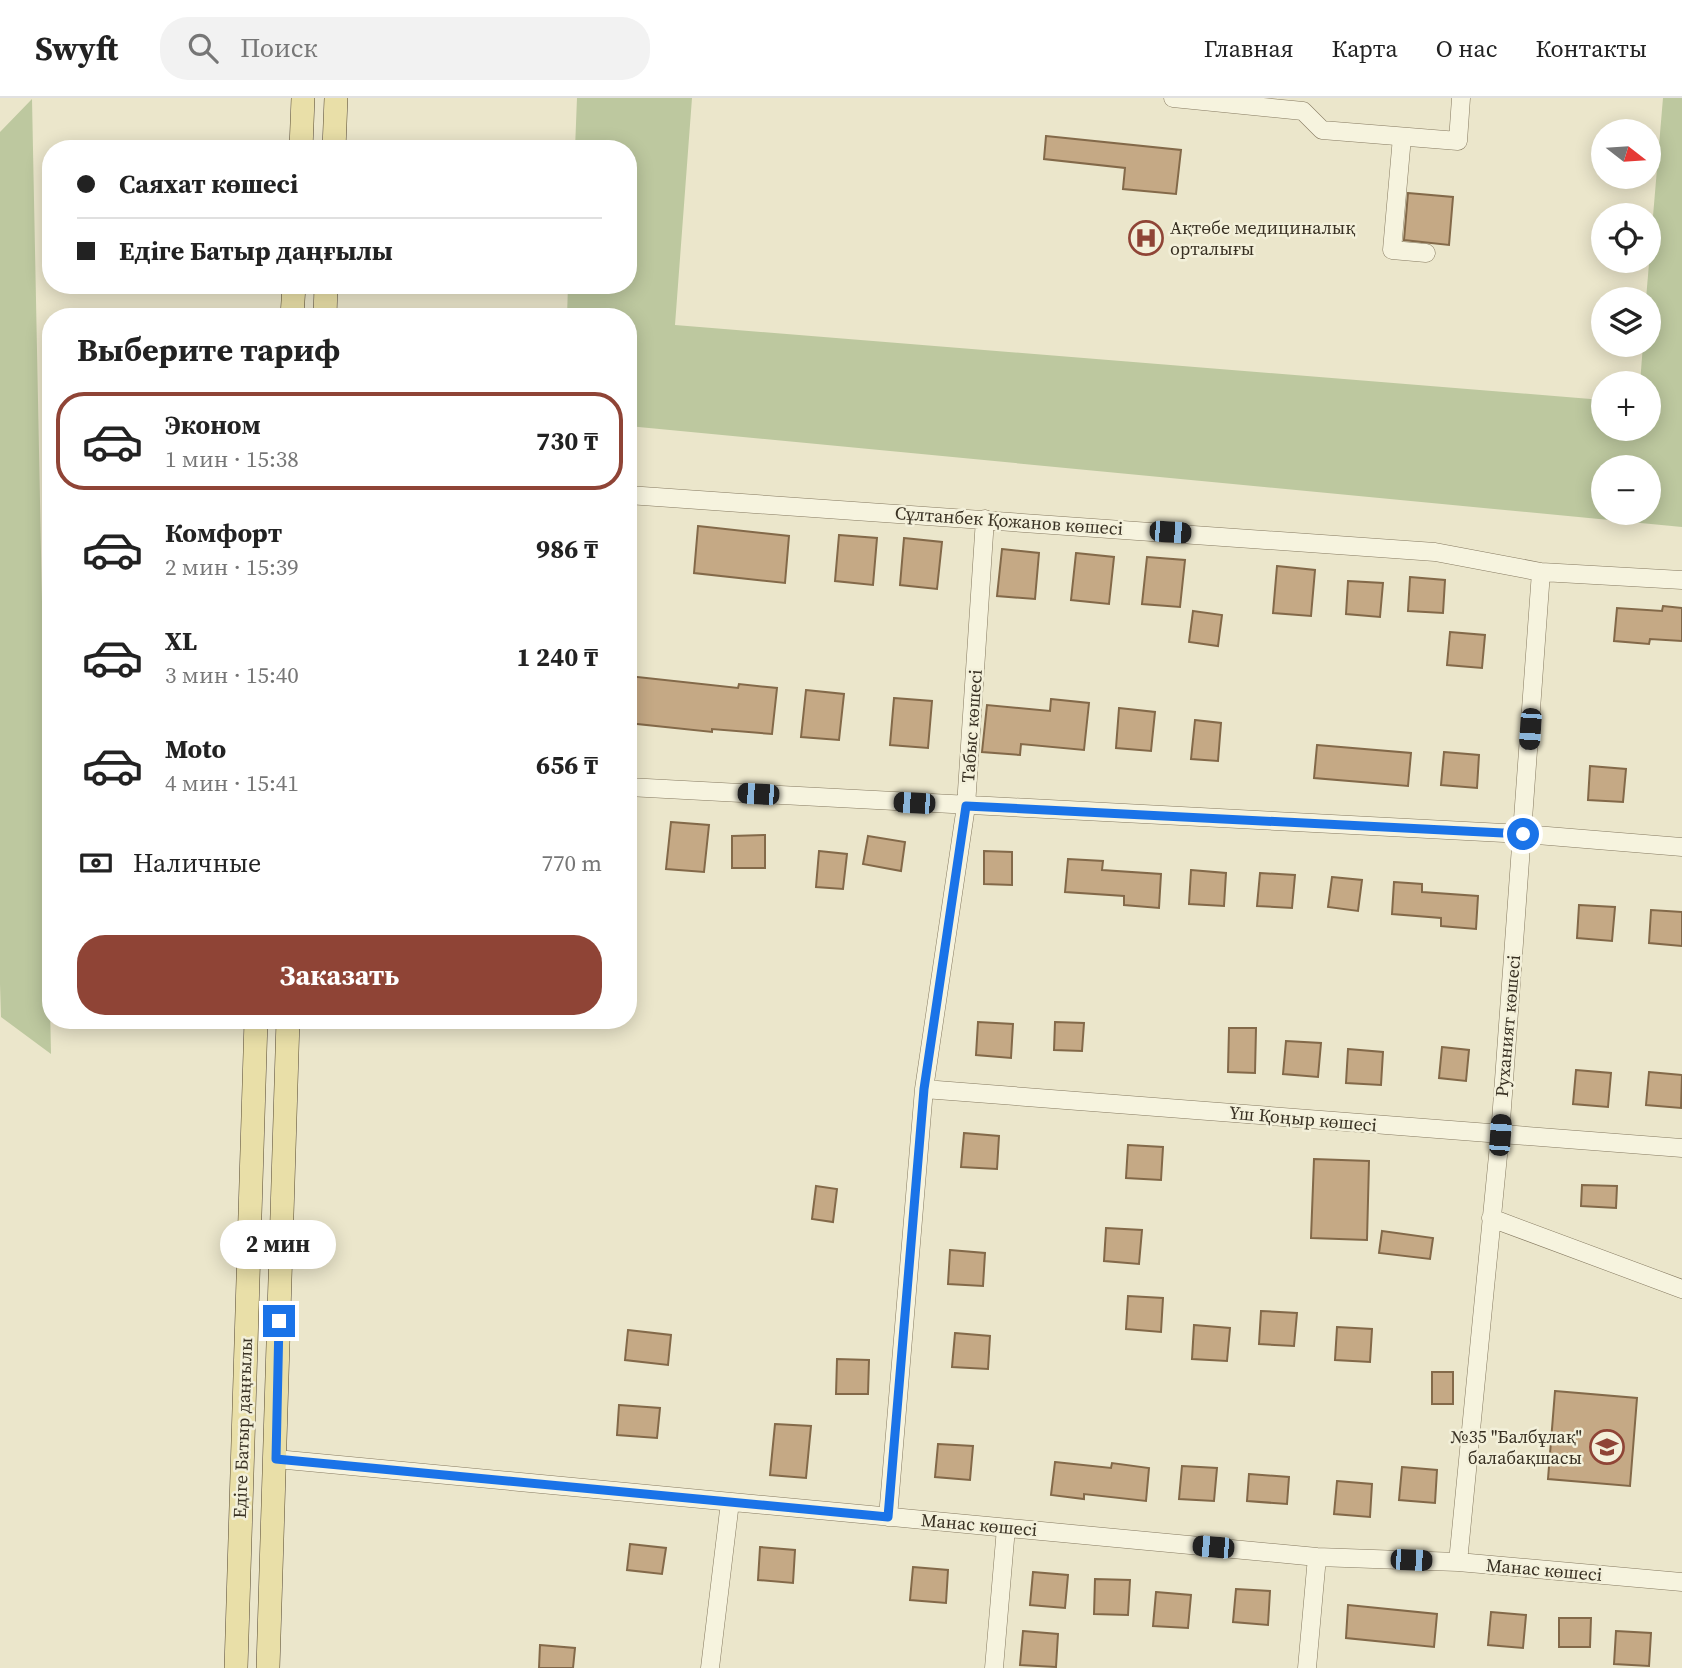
<!DOCTYPE html>
<html lang="ru">
<meta charset="utf-8">
<style>
:root{--surface:#fff;--page:#f2f2f2;--text:#222;--muted:#767676;--line:#e0e0e0;--accent:#8f4436}
body{margin:0;font-family:"Source Serif 4",serif;background:var(--page);color:var(--text);height:100vh;display:flex;flex-direction:column;font-size:26px;white-space:nowrap}
*{box-sizing:border-box;margin:0}
p{font-size:23px;color:var(--muted)}
.icon{flex:none;width:38px;height:38px;fill:none;stroke:currentColor;stroke-width:2;stroke-linecap:round;stroke-linejoin:round}
.map{position:relative;flex:1;overflow:hidden}
.drawer{position:absolute;left:42px;top:210px;width:595px;height:721px;display:flex;flex-direction:column;background:var(--surface);border-radius:28px;box-shadow:0 4px 18px #0003}
.drawer>*{flex:none}
.banner{position:absolute;left:42px;top:42px;width:595px;height:154px;border-radius:28px;box-shadow:0 4px 18px #0003;display:grid;align-content:center;height:154px;padding:0 35px;background:var(--surface)}
.needle{width:46px;rotate:107deg}
.buttons{position:absolute;left:1591px;top:21px;display:grid;gap:14px}
.buttons a{display:grid;place-items:center;width:70px;height:70px;border-radius:50%;background:var(--surface);box-shadow:0 4px 18px #0003;font-size:35px}
.end{position:absolute;width:32px;height:32px;margin:-16px;border:9px solid #1a73e8;background:#fff;box-shadow:0 0 0 4px #fff}
.from{border-radius:50%}
.bubble{position:absolute;height:49px;border-radius:24px;background:var(--surface);box-shadow:0 4px 18px #0003;font-size:23px;font-weight:700;line-height:49px;text-align:center}
.car{position:absolute;width:21px;height:42px;margin:-21px -10px;border-radius:9px;box-shadow:0 0 5px 2px #0007;background:linear-gradient(#222 24%,#8ab4d8 0 40%,#222 0 76%,#8ab4d8 0 86%,#222 0)}
.banner b{display:flex;align-items:center;gap:24px;height:66px;font-size:26px}
.banner b+b{border-top:2px solid var(--line)}
.banner i{width:18px;height:18px;background:var(--text)}
ul{padding:0;list-style:none}
li{display:flex;align-items:center;gap:21px;height:98px;margin:0 14px 10px;padding:0 21px;border:4px solid transparent;border-radius:28px}
li div{flex:1}
li b{display:block;font-size:26px}
li em{font-style:normal;font-weight:700}
li.selected{border-color:var(--accent)}
li>.icon{width:63px;height:63px;stroke-width:1.5}
h2{padding:0 35px;font-size:32px;line-height:84px}
.pay{display:flex;align-items:center;gap:18px;height:77px;padding:0 35px;font-size:26px}
.pay p{margin-inline-start:auto}
.cta{display:flex;gap:14px;margin-top:auto;padding:14px 35px}
.cta a{flex:1;height:80px;border-radius:28px;background:var(--accent);color:#fff;font-size:28px;font-weight:700;line-height:80px;text-align:center}
header{display:flex;align-items:center;gap:42px;box-sizing:border-box;height:98px;padding:0 35px;background:var(--surface);border-bottom:2px solid var(--line)}
header strong{font-size:33px}
nav{display:flex;gap:38px;margin-inline-start:auto;font-size:24px}
.search{width:490px;height:63px;background:var(--page);display:flex;align-items:center;gap:18px;box-sizing:border-box;padding:0 24px;border-radius:28px;color:var(--muted);font-size:26px}
.map>svg:first-child{display:block}
</style>
<header>
<strong>Swyft</strong>
<div class="search"><svg class="icon" aria-label="search" viewBox="0 0 24 24"><circle cx="10" cy="10" r="6"/><path d="M15 15l6 6"/></svg>Поиск</div>
<nav><a>Главная</a><a>Карта</a><a>О нас</a><a>Контакты</a></nav>
</header>
<div class="map">
<svg width="1682" height="1570" viewBox="0 0 1682 1570">
<rect width="100%" height="100%" fill="#ebe6cb"/>
<path fill="#bdc89f" fill-rule="evenodd" d="M577,0H692L675,227L1603,302V331H1648V285H1640L1643,247H1648L1646,201L1663,0H1682V429L628,328V219H567L568,187H628V51H575ZM1603,369H1648V415H1603Z
M32,1L51,956L1,919L0,886V34Z"/>
<path fill="#c5a985" stroke="#836949" stroke-width="2" d="M1046,38L1181,52L1176,96L1123,91L1125,70L1044,61Z
M1408,95L1453,99L1449,147L1404,142Z
M698,428L789,438L785,485L694,475Z
M839,437L877,440L873,487L835,483Z
M904,440L942,444L937,491L900,487Z
M1002,451L1039,455L1035,501L997,498Z
M1076,455L1114,459L1109,506L1071,502Z
M1147,459L1185,462L1180,509L1142,506Z
M1277,468L1315,472L1311,518L1273,515Z
M1410,479L1445,482L1443,515L1408,513Z
M1348,483L1383,485L1380,519L1346,516Z
M1663,508L1682,510V543L1650,541L1649,546L1614,543L1617,510L1662,513Z
M1193,513L1222,517L1218,548L1189,544Z
M1450,534L1485,537L1482,570L1447,567Z
M628,578L738,590L739,586L777,590L772,636L712,631V634L628,625Z
M806,592L844,596L839,642L801,639Z
M894,600L932,603L928,650L890,647Z
M1051,601L1089,605L1084,652L1021,646L1020,657L982,654L987,607L1050,613Z
M1119,610L1155,614L1151,653L1116,650Z
M1195,622L1221,625L1218,663L1191,661Z
M1317,647L1411,655L1408,688L1314,680Z
M1444,654L1479,657L1477,690L1441,687Z
M1590,668L1626,671L1623,704L1588,702Z
M671,724L709,727L704,774L666,771Z
M765,737V770H732V738Z
M868,738L905,744L901,773L863,766Z
M819,753L847,756L843,791L816,789Z
M984,753L1012,754V787L984,786Z
M1068,761L1103,763L1102,772L1161,776L1159,810L1124,807V798L1065,794Z
M1191,772L1226,775L1224,808L1189,806Z
M1260,775L1295,777L1292,810L1257,808Z
M1332,779L1362,782L1358,813L1328,809Z
M1394,784L1422,786V794L1478,798L1476,831L1441,828V820L1392,816Z
M1579,807L1615,809L1612,843L1577,840Z
M1651,812L1682,814V848L1649,845Z
M978,924L1013,926L1011,960L976,957Z
M1055,924L1084,925L1082,953L1054,952Z
M1229,930H1256L1255,975L1228,974Z
M1286,943L1321,945L1318,979L1283,976Z
M1442,949L1469,952L1466,983L1439,980Z
M1348,951L1383,954L1381,987L1346,985Z
M1576,972L1611,975L1608,1009L1573,1006Z
M1649,974L1682,977L1681,1010L1646,1007Z
M964,1035L999,1038L997,1071L961,1069Z
M1128,1047L1163,1049L1161,1082L1126,1080Z
M1314,1061L1369,1063L1367,1142L1311,1140Z
M1582,1087L1617,1088L1616,1110L1581,1108Z
M816,1088L837,1091L833,1124L812,1121Z
M1106,1130L1142,1132L1139,1166L1104,1163Z
M1382,1133L1433,1140L1430,1161L1379,1155Z
M950,1152L985,1155L983,1188L948,1186Z
M1128,1198L1163,1200L1161,1234L1126,1231Z
M1261,1213L1297,1215L1294,1248L1259,1246Z
M1194,1227L1230,1230L1227,1263L1192,1261Z
M1337,1229L1372,1231L1370,1264L1335,1262Z
M628,1232L671,1237L668,1267L625,1262Z
M955,1235L990,1238L988,1271L952,1269Z
M837,1261L869,1262L868,1296H836Z
M1432,1274H1453V1306H1432Z
M1555,1293L1637,1300L1630,1388L1548,1381Z
M619,1307L660,1310L657,1340L617,1337Z
M775,1326L811,1328L806,1380L770,1377Z
M938,1346L973,1348L970,1382L935,1379Z
M1055,1364L1111,1370L1112,1365L1149,1370L1146,1403L1084,1396V1401L1051,1397Z
M1182,1368L1217,1370L1214,1403L1179,1401Z
M1402,1369L1437,1372L1435,1405L1399,1402Z
M1249,1376L1289,1379L1287,1406L1247,1403Z
M1337,1383L1372,1386L1370,1419L1334,1416Z
M630,1446L666,1450L662,1476L627,1472Z
M760,1449L795,1452L793,1485L758,1482Z
M913,1469L948,1472L946,1505L910,1502Z
M1033,1474L1068,1477L1065,1510L1030,1507Z
M1095,1481L1130,1482L1128,1517L1094,1516Z
M1236,1491L1270,1493L1268,1527L1233,1524Z
M1156,1494L1191,1497L1188,1530L1153,1528Z
M1348,1507L1437,1516L1434,1549L1346,1540Z
M1491,1514L1526,1517L1523,1550L1488,1547Z
M1559,1520H1591L1590,1549H1559Z
M1023,1533L1058,1536L1056,1569L1020,1567Z
M1616,1533L1651,1535L1649,1568L1614,1566Z
M540,1547L575,1550L573,1570H539Z"/>
<g fill="none" stroke-linecap="round" stroke-linejoin="round">
<g stroke="#867a61" stroke-width="19">
<path id="minor" d="M1173,0L1303,13L1322,32L1458,43L1461,0
M1402,39L1392,152L1426,155
M628,397L1435,454L1541,474L1682,482
M628,689L1523,736L1682,749
M924,991L1682,1050
M1491,1120L1682,1191
M276,1361L1317,1459L1458,1464L1682,1484
M888,1419L924,991L966,708L985,421
M1458,1464L1500,1037L1541,474
M710,1570L730,1404
M994,1570L1006,1430
M1307,1570L1317,1459"/>
</g>
<g stroke="#554834" stroke-width="24">
<path id="major" d="M301,51L303,0
M334,51L336,0
M292,219L294,187
M325,219L326,187
M236,1570L256,922
M268,1570L288,922"/>
</g>
<use href="#minor" stroke="#f6f3de" stroke-width="18"/>
<use href="#major" stroke="#e9dfa8" stroke-width="23"/>
</g>
<g fill="none" stroke-linecap="round" stroke-linejoin="round">
<path stroke="#1a73e8" stroke-width="9" d="M279,1223L276,1361L888,1419L924,991L966,708L1523,736"/>
</g>
<defs>
<g id="hospital-ring" transform="scale(1.75)"><circle r="9.5" fill="#f3f0da" stroke="#8f4436" stroke-width="1.5"/><path d="M-5-5h3v3.5h4V-5h3V5h-3V1.5h-4V5h-3Z" fill="#8f4436"/></g>
<g id="school-ring" transform="scale(1.75)"><circle r="9.5" fill="#f3f0da" stroke="#8f4436" stroke-width="1.5"/><path d="M0-5L7-2L0 1L-7-2ZM-4 1L0 2.5L4 1V4Q0 6-4 4Z" fill="#8f4436"/></g>
</defs>
<g fill-rule="evenodd">
<use href="#hospital-ring" x="1146" y="140"/>
<use href="#school-ring" x="1607" y="1349"/>
</g>
<g text-anchor="middle" stroke-width="5" stroke-linejoin="round" paint-order="stroke">
<g font-size="18" fill="#383022" stroke="#f3f0da" text-anchor="start">
<text x="1170" y="136">Ақтөбе медициналық<tspan x="1170" dy="21">орталығы</tspan></text>
<text x="1582" y="1345" text-anchor="end">№35 "Балбұлақ"<tspan x="1582" dy="21">балабақшасы</tspan></text>
</g>
<g font-size="18" fill="#383022" stroke="#f3f0da">
<text transform="translate(1009 423) rotate(4)" y="6">Сұлтанбек Қожанов көшесі</text>
<text transform="translate(972 628) rotate(-86)" y="6">Табыс көшесі</text>
<text transform="translate(1508 928) rotate(-85)" y="6">Руханият көшесі</text>
<text transform="translate(1303 1021) rotate(5)" y="6">Үш Қоңыр көшесі</text>
<text transform="translate(243 1330) rotate(-88)" y="6">Едіге Батыр даңғылы</text>
<text transform="translate(979 1427) rotate(5)" y="6">Манас көшесі</text>
<text transform="translate(1544 1472) rotate(5)" y="6">Манас көшесі</text>
</g>
</g>
</svg>
<div class="buttons">
<a><svg class="needle" viewBox="-14 -14 28 28"><path d="M0-13l5 13h-10z" fill="#e53935"/><path d="M0 13l5-13h-10z" fill="#767676"/></svg></a>
<a><svg class="icon" aria-label="locate" viewBox="0 0 24 24"><circle cx="12" cy="12" r="6"/><path d="M12 2v4M12 18v4M2 12h4M18 12h4"/></svg></a>
<a><svg class="icon" aria-label="layers" viewBox="0 0 24 24"><path d="M12 4l9 5-9 5-9-5zM3 14l9 5 9-5"/></svg></a>
<a>+</a>
<a>−</a>
</div>
<i class="end from" style="left:1523px;top:736px"></i>
<i class="end" style="left:279px;top:1223px"></i>
<div class="bubble" style="left:220px;top:1122px;width:116px">2 мин</div>
<i class="car" style="left:1170px;top:434px;rotate:94deg"></i>
<i class="car" style="left:1530px;top:631px;rotate:184deg"></i>
<i class="car" style="left:758px;top:696px;rotate:273deg"></i>
<i class="car" style="left:914px;top:705px;rotate:273deg"></i>
<i class="car" style="left:1500px;top:1037px;rotate:4deg"></i>
<i class="car" style="left:1213px;top:1449px;rotate:275deg"></i>
<i class="car" style="left:1411px;top:1462px;rotate:92deg"></i>
<div class="banner">
<b><i class="from"></i>Саяхат көшесі</b>
<b><i></i>Едіге Батыр даңғылы</b>
</div>
<section class="drawer">
<h2>Выберите тариф</h2>
<ul>
<li class="selected"><svg class="icon" aria-label="car" viewBox="0 0 24 24"><path d="M5 17H2v-5l4-1 3-4h7l3 4 3 1v5h-3M9 17h6M6 11h13"/><circle cx="7" cy="17" r="2"/><circle cx="17" cy="17" r="2"/></svg><div><b>Эконом</b><p>1 мин · 15:38</p></div><em>730 ₸</em></li>
<li><svg class="icon" aria-label="car" viewBox="0 0 24 24"><path d="M5 17H2v-5l4-1 3-4h7l3 4 3 1v5h-3M9 17h6M6 11h13"/><circle cx="7" cy="17" r="2"/><circle cx="17" cy="17" r="2"/></svg><div><b>Комфорт</b><p>2 мин · 15:39</p></div><em>986 ₸</em></li>
<li><svg class="icon" aria-label="car" viewBox="0 0 24 24"><path d="M5 17H2v-5l4-1 3-4h7l3 4 3 1v5h-3M9 17h6M6 11h13"/><circle cx="7" cy="17" r="2"/><circle cx="17" cy="17" r="2"/></svg><div><b>XL</b><p>3 мин · 15:40</p></div><em>1 240 ₸</em></li>
<li><svg class="icon" aria-label="car" viewBox="0 0 24 24"><path d="M5 17H2v-5l4-1 3-4h7l3 4 3 1v5h-3M9 17h6M6 11h13"/><circle cx="7" cy="17" r="2"/><circle cx="17" cy="17" r="2"/></svg><div><b>Moto</b><p>4 мин · 15:41</p></div><em>656 ₸</em></li>
</ul>
<div class="pay"><svg class="icon" aria-label="cash" viewBox="0 0 24 24"><path d="M3 7h18v10H3z"/><circle cx="12" cy="12" r="2"/></svg>Наличные<p>770 m</p></div>
<div class="cta"><a>Заказать</a></div>
</section>
</div>
